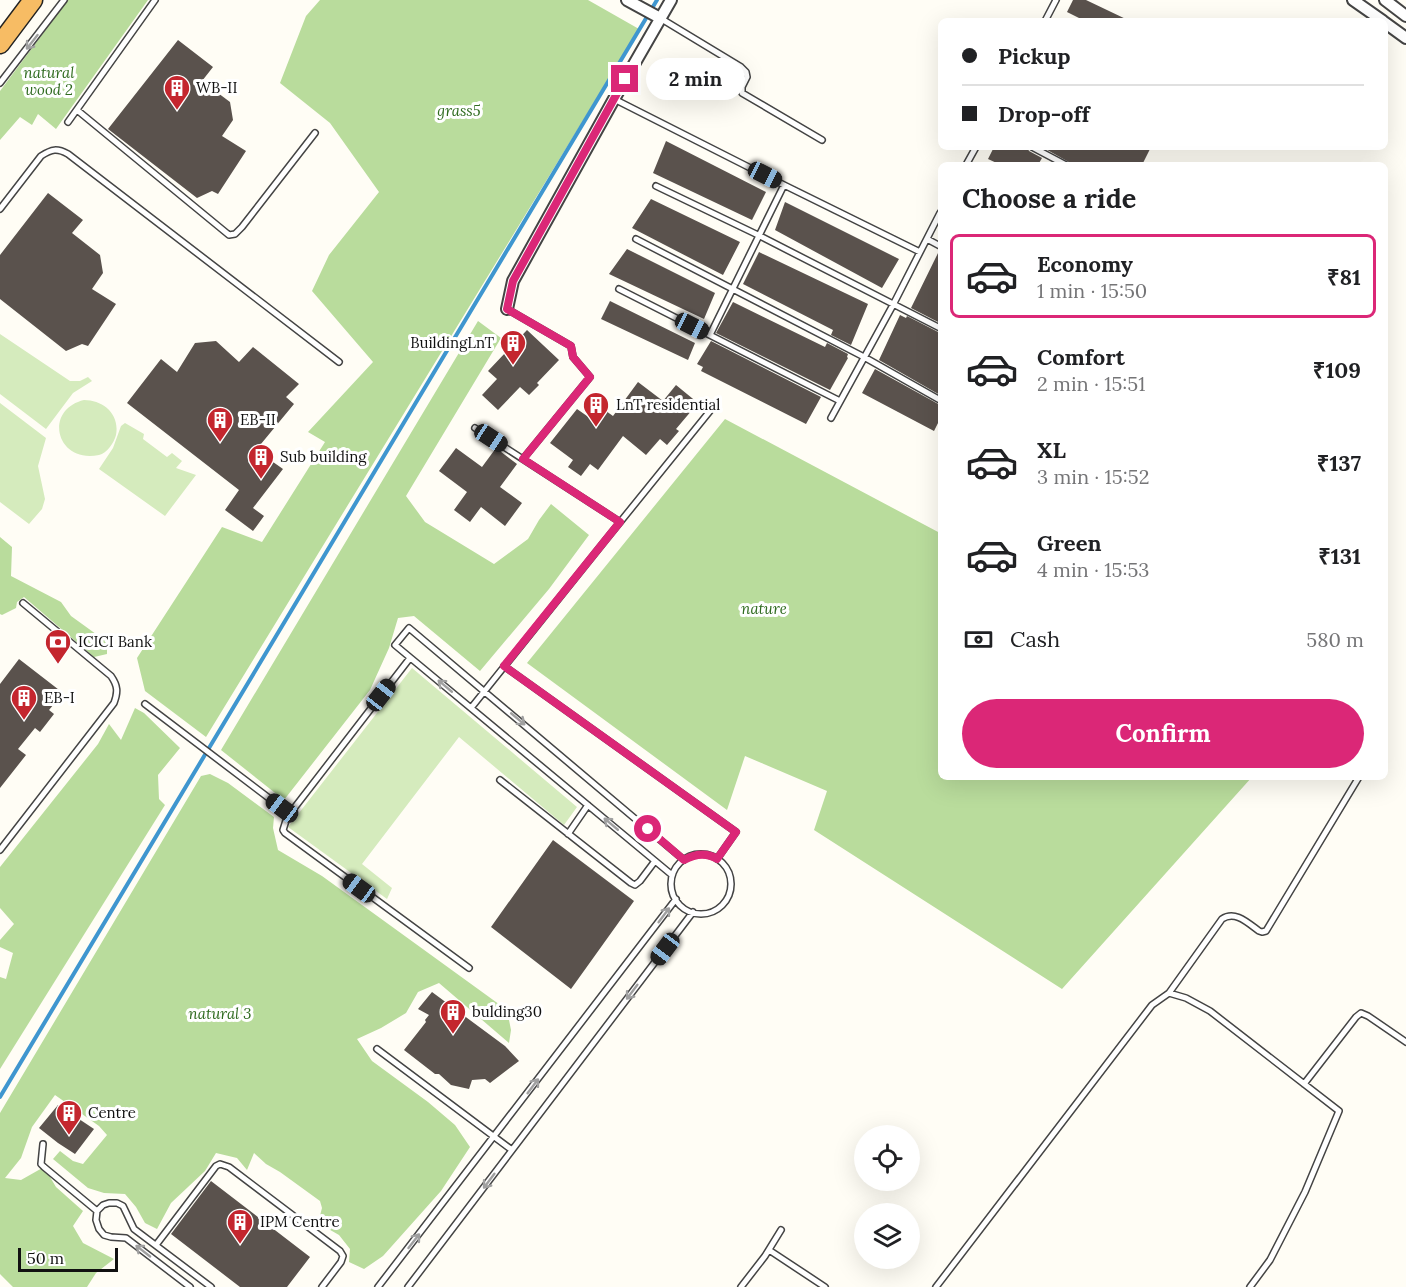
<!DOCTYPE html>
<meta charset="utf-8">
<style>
:root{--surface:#fff;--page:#f6f6f6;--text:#202124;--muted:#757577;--line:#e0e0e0;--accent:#db2777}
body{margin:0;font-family:Lora,serif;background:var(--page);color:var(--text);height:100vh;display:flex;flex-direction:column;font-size:22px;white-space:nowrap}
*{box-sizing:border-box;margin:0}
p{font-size:20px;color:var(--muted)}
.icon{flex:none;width:33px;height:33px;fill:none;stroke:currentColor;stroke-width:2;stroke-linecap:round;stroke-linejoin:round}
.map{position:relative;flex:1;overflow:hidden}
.details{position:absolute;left:938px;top:162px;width:450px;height:618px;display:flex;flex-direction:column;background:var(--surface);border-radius:9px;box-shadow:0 6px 24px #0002}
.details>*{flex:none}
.hud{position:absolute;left:938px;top:18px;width:450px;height:132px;border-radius:9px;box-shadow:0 6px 24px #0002;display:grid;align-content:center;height:132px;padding:0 24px;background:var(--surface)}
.fabs{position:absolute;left:854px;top:1125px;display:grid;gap:12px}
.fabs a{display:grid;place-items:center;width:66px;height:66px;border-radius:50%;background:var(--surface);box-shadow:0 6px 24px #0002;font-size:30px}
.scale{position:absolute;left:18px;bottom:15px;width:100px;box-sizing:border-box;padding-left:6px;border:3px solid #111;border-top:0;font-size:16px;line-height:21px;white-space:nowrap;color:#111;-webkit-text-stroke:4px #fff;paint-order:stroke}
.end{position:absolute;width:27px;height:27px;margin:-14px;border:8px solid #db2777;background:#fff;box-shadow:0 0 0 3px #fff}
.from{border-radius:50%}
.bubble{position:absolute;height:42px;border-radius:21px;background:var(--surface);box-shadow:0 6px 24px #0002;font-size:20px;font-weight:700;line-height:42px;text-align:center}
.car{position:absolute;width:18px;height:36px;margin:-18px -9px;border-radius:8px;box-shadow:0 0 4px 2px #0007;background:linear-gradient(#222 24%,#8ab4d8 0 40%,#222 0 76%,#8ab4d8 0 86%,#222 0)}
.hud b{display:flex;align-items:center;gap:21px;height:57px;font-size:22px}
.hud b+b{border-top:2px solid var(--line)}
.hud i{width:15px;height:15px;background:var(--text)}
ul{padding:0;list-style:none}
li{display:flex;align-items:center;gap:18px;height:84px;margin:0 12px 9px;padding:0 12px;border:3px solid transparent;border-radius:9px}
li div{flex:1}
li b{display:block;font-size:22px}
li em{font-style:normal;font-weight:700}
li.current{border-color:var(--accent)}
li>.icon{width:54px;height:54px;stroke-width:1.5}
h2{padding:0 24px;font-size:27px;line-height:72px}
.pay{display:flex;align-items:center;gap:15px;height:66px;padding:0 24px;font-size:22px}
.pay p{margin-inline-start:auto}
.cta{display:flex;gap:12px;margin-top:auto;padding:12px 24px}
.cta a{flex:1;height:69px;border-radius:36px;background:var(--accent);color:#fff;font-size:24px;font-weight:700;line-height:69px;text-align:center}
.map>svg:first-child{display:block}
</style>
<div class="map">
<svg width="1406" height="1287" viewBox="0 0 1406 1287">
<rect width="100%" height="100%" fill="#fffdf5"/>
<path fill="#d5ebbd" d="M0,334L70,381H80L88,377L92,381L73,393L46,429L0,394Z
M84,400C103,400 120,414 116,435C114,443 107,453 99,455C56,464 43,410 84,400Z
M0,403L46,438L38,466L45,499L42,509L29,524L0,502Z
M125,423L144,434L143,439L167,457L172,453L182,461L176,468L196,475L165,516L99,469L113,448L121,426Z
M412,668L577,807L564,825L459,737L362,864L392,888L387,899L288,827Z"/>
<path fill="#b9dc9c" d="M68,0H148L56,129L38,114L32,125L20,117L0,140V91Z
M320,0H588L639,29L206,737L145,691L137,658L222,527L262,542L325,442L308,432L373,362L312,291L329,255L379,192L330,123L280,83L306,16Z
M478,321L501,338L406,496L425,522L494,564L528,539L539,520L551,504L589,535L549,589L480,671L414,616L398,618L389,648L370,690L284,800L221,750Z
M725,419L940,533V777H1252L1062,989L814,830L827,791L745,756L727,810L527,663Z
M0,537L12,547L11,576L61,602L71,616L107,642V654L94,657L24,597L17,602L16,608L2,615L0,614Z
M135,708L144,713L180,748L158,775L159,799L165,805L0,1069V977L6,979L13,953L0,947V940L14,924L0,908V867L98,744L109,724L121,740Z
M210,774L228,783L274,817L273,828L278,850L322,876L507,1010L511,1030L509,1043L439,983L418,992L406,1013L381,1028L357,1039L372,1061L428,1102L455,1125L470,1147L441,1191L383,1256L364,1269L349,1262L350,1249L339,1235L318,1223L322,1208L320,1201L280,1172L266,1164L254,1153L247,1170L237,1158L216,1153L205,1171L171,1203L157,1229L145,1223L136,1207L125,1194L104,1193L88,1188L53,1159L60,1151L73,1161L83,1164L107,1135L99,1126L55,1095L32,1127L21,1158L5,1178L21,1180L44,1167L56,1187L83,1211L73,1226L83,1243L114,1259L96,1273L87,1287H13L0,1274V1113L201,776Z"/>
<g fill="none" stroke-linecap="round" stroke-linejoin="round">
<path stroke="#3f96cf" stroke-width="4" d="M0,1097L657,0"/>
</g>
<path fill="#5a524d" d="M1073,0H1086L1130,21H1085L1067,12Z
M178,40L213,67L202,81L230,102L233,120L222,136L246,151L218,194L212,191L197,198L108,129Z
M666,141L766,192L752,220L653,173Z
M994,147H1027L1029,151L1042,158L1038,165H1001L988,159Z
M1042,147H1151L1142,165H1074Z
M48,193L83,220L72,233L100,255L103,273L92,289L116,304L88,346L82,344L66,351L0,299V255Z
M651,199L740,242L723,275L632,228Z
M785,202L899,259L882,288L775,230Z
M627,249L715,293L704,319L609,274Z
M939,251H940V323L911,308Z
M759,252L868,304L851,345L831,335L833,330L743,284Z
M610,301L695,343L688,360L601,319Z
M733,302L825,347L827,343L848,354L847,357L848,358L830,390L716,333Z
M900,315L906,318L907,316L940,333V395L879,360Z
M527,330L559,360L537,383L539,385L529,395L520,387L498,410L482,395L497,379L488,371Z
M216,341L239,362L253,347L299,384L286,397L294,404L256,450L283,469L253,508L264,516L253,531L225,510L239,490L127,403L161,359L177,372L195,343Z
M711,341L821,397L806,424L701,371L703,367L697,364Z
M875,369L940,405V419L934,431L862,393Z
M638,382L663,401L676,385L698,403L676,429L679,431L667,445L660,439L646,455L623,436L598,470L590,464L581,476L568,467L573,460L550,443L577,409L597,423L606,411L613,416Z
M456,448L482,467L496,448L517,464L500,487L522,503L505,526L481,507L470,522L454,510L467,492L439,471Z
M19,659L63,693L49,710L54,714L40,732L35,728L18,749L26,755L0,788V684Z
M553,840L634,901L571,989L491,927Z
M432,992L505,1046L519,1061L490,1083L485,1079L472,1080L469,1089L451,1085L439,1074H435L404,1050L426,1022L425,1020L429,1015L418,1009Z
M58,1105L94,1129L75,1154L58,1143L39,1128Z
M211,1181L310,1257L287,1287H240L171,1234Z"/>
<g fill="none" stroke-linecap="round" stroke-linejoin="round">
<g stroke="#444" stroke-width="8">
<path id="service" d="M660,18L741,67L746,72L747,77L742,87V93L822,140
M1045,21L1056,0
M0,83L64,0
M614,99L784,185L920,252
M77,110L229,235L235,234L242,227L315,133
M68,122L155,0
M1032,147L1066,165
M966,165L976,147
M656,186L758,235L940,328
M0,209L41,156C52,149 57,148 68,154L339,362
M636,239L864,357L940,400
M927,239L940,246
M619,289L840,401
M507,309L571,346L573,357L590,377L523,459
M710,335L784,185
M831,418L893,305L940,213
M475,428L620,522
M410,658L295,807L289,811L283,830L285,833L469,968
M504,666L736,832L717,859
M145,704L282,808L289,811
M471,708L604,542L714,406
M500,780L631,883L635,885L640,881L655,861
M568,834L588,805
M0,850L114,703C118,692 118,686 111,676L23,603
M671 884a30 30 0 1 1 60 0a30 30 0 1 1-60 0Z
M672,875L395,645L409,628L684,860
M1169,993L1222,919C1235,910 1248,923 1259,931L1262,932L1266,931L1359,777
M377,1049L512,1150
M1304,1084L1356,1017L1361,1013L1368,1016L1406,1042
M43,1144L41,1164L44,1167L97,1211
M156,1245L216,1166L220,1164L229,1167L340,1251L343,1256L341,1262L322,1287
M769,1250L825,1287
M190,1287L126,1238L111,1237L104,1235L99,1229L96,1220L97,1211L103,1205L109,1203H117L123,1206L134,1229L211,1287
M378,1287L676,899
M408,1287L693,912
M741,1287L765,1256L781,1230
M936,1287L1152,1005L1169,993L1186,998L1210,1011L1339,1111L1305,1192L1270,1260L1250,1287"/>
</g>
<g stroke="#444" stroke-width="14">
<path id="minor" d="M627,0L660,18
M1353,0L1383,21
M1385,0L1406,16
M1384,22L1406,38
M507,309L513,281L614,99L671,0"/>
</g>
<g stroke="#222" stroke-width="21">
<path id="trunk" d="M0,44L33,0"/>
</g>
<use href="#service" stroke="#fff" stroke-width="5"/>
<use href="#minor" stroke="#fff" stroke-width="10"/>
<use href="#trunk" stroke="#f7bc64" stroke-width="18"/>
</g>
<defs><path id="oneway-shaft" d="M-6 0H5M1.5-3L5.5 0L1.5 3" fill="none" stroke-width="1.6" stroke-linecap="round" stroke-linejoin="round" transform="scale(1.5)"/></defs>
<g stroke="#a0a0a0">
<use href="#oneway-shaft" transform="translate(32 42) rotate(128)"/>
<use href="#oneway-shaft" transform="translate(445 686) rotate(-140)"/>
<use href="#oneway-shaft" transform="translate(518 719) rotate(40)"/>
<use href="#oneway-shaft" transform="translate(611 824) rotate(-140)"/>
<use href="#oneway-shaft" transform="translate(664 915) rotate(-53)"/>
<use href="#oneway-shaft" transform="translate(632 992) rotate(127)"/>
<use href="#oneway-shaft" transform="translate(533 1086) rotate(-53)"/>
<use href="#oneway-shaft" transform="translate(489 1181) rotate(127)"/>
<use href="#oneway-shaft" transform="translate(414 1241) rotate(-52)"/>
<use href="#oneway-shaft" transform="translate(143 1251) rotate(-142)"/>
</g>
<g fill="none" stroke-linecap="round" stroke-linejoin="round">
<path stroke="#db2777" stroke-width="8" d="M625,79L513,281L507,309L571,346L573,357L590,377L523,459L620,522L504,666L736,832L717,859C706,852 695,854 684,860L648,829"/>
</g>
<defs>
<g id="building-pin" transform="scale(1.35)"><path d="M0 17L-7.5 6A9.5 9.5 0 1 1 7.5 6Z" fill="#c4262e" stroke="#fff"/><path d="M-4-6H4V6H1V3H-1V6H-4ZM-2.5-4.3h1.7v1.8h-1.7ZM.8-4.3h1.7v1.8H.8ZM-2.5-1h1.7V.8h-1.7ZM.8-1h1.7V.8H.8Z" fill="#fff"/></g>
<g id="bank-pin" transform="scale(1.35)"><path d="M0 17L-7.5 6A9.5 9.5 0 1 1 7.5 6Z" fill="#c4262e" stroke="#fff"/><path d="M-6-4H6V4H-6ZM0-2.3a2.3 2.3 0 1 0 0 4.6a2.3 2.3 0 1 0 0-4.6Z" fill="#fff"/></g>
</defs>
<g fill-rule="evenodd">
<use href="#building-pin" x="177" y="88"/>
<use href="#building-pin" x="513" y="343"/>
<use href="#building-pin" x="596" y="405"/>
<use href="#building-pin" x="220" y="420"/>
<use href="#building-pin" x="261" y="457"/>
<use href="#bank-pin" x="58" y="642"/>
<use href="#building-pin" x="24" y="698"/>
<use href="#building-pin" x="453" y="1012"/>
<use href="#building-pin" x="69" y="1113"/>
<use href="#building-pin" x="240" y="1222"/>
</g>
<g text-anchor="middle" stroke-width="6" stroke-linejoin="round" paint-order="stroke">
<g font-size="15" font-style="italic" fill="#2f6b1f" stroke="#fff">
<text x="49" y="78">natural<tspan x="49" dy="17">wood 2</tspan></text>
<text x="459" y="116">grass5</text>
<text x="764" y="614">nature</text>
<text x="220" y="1019">natural 3</text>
</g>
<g font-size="15" fill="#111" stroke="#fff" text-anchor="start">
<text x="196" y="93">WB-II</text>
<text x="494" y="348" text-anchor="end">BuildingLnT</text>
<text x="616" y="410">LnT residential</text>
<text x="240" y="425">EB-II</text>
<text x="280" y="462">Sub building</text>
<text x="78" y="647">ICICI Bank</text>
<text x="44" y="703">EB-I</text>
<text x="472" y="1017">bulding30</text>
<text x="88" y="1118">Centre</text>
<text x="260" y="1227">IPM Centre</text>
</g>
</g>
</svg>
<div class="fabs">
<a><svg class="icon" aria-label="locate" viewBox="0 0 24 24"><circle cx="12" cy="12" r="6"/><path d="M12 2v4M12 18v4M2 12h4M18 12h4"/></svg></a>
<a><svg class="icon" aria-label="layers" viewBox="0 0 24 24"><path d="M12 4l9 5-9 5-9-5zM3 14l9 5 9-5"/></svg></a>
</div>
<div class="scale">50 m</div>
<i class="end from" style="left:648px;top:829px"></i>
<i class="end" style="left:625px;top:79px"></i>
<div class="bubble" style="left:646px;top:58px;width:99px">2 min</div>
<i class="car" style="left:765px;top:175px;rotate:117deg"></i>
<i class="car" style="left:692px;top:326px;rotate:117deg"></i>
<i class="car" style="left:491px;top:438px;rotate:123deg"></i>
<i class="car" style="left:381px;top:695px;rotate:38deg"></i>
<i class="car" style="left:282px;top:808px;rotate:307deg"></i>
<i class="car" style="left:359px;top:888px;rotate:306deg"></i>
<i class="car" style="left:665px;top:949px;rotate:217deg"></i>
<div class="hud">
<b><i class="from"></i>Pickup</b>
<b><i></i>Drop-off</b>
</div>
<section class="details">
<h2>Choose a ride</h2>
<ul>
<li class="current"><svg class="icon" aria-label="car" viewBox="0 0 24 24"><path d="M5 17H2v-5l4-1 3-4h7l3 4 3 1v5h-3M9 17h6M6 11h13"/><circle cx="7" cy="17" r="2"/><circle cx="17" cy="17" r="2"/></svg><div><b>Economy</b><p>1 min · 15:50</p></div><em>₹81</em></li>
<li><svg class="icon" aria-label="car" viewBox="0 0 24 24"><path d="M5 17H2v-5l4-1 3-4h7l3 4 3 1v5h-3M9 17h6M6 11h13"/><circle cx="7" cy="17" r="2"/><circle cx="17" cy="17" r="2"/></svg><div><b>Comfort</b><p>2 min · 15:51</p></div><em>₹109</em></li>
<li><svg class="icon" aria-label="car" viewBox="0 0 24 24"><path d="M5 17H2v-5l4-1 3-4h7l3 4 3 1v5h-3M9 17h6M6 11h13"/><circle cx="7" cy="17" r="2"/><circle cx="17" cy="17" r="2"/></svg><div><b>XL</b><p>3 min · 15:52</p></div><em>₹137</em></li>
<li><svg class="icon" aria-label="car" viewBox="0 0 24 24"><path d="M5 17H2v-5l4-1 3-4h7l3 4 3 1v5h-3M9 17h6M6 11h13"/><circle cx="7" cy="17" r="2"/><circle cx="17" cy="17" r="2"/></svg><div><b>Green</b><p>4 min · 15:53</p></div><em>₹131</em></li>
</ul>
<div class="pay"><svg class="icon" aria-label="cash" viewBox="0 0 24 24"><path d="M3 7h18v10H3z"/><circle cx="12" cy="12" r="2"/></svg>Cash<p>580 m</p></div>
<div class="cta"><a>Confirm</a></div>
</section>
</div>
